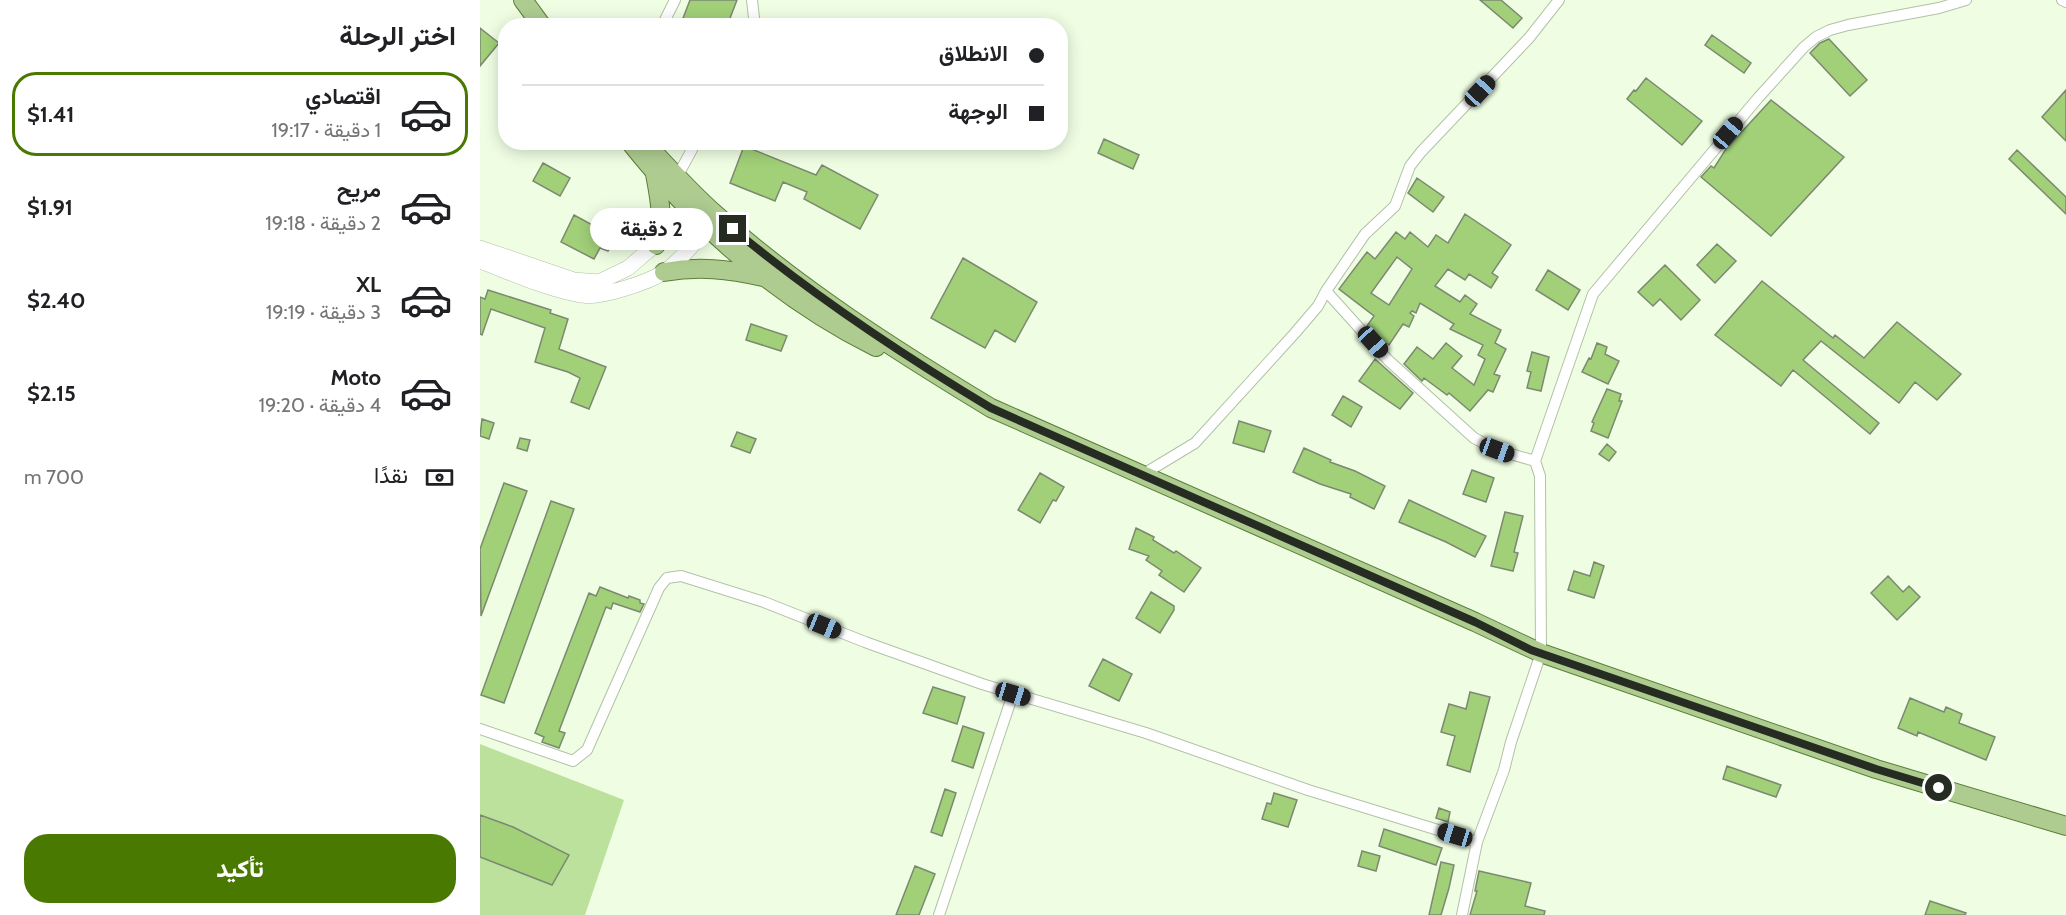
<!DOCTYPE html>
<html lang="ar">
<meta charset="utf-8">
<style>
:root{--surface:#fff;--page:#f2f2f2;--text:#202124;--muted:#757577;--line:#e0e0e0;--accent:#497900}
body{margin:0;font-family:Cabin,Vazirmatn,sans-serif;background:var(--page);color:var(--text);direction:rtl;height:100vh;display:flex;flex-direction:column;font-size:22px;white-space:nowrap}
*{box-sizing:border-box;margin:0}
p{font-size:20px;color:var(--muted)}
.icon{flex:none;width:33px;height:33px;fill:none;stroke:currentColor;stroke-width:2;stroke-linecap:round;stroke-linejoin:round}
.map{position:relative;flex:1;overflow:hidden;direction:ltr}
.details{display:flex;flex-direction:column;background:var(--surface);width:480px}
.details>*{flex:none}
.guide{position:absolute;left:18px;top:18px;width:570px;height:132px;border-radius:24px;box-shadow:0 3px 15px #0003;direction:rtl;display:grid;align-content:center;height:132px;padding:0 24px;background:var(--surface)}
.end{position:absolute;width:27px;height:27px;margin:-14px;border:8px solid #262c22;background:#fff;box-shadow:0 0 0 3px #fff}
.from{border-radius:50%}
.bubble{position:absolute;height:42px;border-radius:21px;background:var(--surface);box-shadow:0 3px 15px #0003;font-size:20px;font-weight:800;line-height:42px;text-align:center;direction:rtl}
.car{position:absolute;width:18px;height:36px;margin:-18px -9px;border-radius:8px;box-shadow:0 0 4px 2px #0007;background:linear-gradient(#222 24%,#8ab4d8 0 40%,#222 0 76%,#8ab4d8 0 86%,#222 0)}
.guide b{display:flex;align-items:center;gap:21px;height:57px;font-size:22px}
.guide b+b{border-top:2px solid var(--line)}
.guide i{width:15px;height:15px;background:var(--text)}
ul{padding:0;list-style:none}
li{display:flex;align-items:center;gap:18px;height:84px;margin:0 12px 9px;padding:0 12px;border:3px solid transparent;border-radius:24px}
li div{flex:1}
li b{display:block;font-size:22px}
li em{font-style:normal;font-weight:800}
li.current{border-color:var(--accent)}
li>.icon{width:54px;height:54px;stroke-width:1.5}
h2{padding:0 24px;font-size:27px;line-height:72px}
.pay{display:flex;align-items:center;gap:15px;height:66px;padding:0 24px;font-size:22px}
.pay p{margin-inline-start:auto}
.cta{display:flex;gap:12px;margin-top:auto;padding:12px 24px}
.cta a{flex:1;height:69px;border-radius:24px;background:var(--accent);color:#fff;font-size:24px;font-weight:800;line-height:69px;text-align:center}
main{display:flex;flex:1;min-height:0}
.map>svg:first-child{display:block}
</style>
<main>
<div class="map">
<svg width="1586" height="915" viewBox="0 0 1586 915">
<rect width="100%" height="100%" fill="#effee3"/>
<path fill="#bce19d" d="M0,744L144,800L105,915H0Z"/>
<path fill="#a1d078" stroke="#7b8971" stroke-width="1.5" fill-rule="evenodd" d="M210,0H257L247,26H200Z
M1000,0H1021L1042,18L1033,28Z
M0,28L19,43L0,66Z
M1232,35L1271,63L1264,73L1225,45Z
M1349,39L1387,80L1370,96L1330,53L1340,43Z
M1166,78L1222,121L1202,145L1147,99L1154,90L1156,91Z
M1586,90V141L1562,117Z
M1291,100L1364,157L1291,236L1221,177L1231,166L1234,168L1246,149Z
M624,139L659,155L653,169L618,153Z
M264,146L336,175L342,165L398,195L380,229L324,199L327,192L303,182L295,201L250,183Z
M1537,150L1586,197V214L1529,159Z
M63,163L90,178L80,196L53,181Z
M937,178L964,197L953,212L928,193Z
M985,214L1031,245L1012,273L1018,277L1011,288L989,274L985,280L968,269L955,286L980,302L985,295L997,304L990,314L1021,330L1015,343L1026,349L1014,374L1020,376L1013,392L1008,390L990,411L969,393L967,395L944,378L942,381L924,364L937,347L953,359L966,343L982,356L972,368L994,385L1005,359L998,355L1003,345L970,329L974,324L940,303L936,313L932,311L930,313L934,316L929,327L923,324L909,345L896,335L887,326L894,316L859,289L887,252L895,259L916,232L925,239L930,232L948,247L956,235L968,243ZM917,257L932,269L909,305L891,293Z
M94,215L114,226L117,220L132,227L128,234L135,238L128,251L120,248L114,259L81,242Z
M1237,244L1256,261L1235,283L1217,265Z
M483,258L557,302L535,342L515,330L505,348L451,318Z
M1185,265L1220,300L1201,320L1180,299L1173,306L1158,292Z
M1068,270L1100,290L1088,310L1056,290Z
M1282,281L1353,338L1355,335L1384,358L1417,322L1481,374L1457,400L1435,382L1419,403L1341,341L1323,360L1399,423L1390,434L1313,370L1301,386L1235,335Z
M8,290L71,310L70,313L88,319L79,349L126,367L109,409L91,402L100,378L88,372L55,362L65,328L11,309L2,335L0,334V297L5,299Z
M271,324L307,336L301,351L266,340Z
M1117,343L1127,347L1125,354L1139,361L1128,384L1102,372L1109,358L1111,359Z
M1052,352L1069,357L1061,391L1047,388L1051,372L1047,371Z
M895,359L933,393L920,409L879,381Z
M1127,389L1141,394L1139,401H1142L1128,438L1111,431L1114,423L1112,422Z
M863,396L882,407L871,427L852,415Z
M2,419L14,423L9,439L0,436Z
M759,421L791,431L784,452L753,443Z
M257,432L276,439L270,453L251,446Z
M40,438L50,440L47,451L37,448Z
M1127,444L1136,452L1129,461L1119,454Z
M824,448L851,460L850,462L875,471L905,486L894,509L870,497L871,494L840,484L813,472Z
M992,470L1014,478L1006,502L983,494Z
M560,473L584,487L576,501L573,500L560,523L538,510Z
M24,483L47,491L1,616L0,549Z
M929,500L1006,536L995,557L966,542L919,522Z
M71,501L94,509L24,703L1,695Z
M1025,512L1043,516L1034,552L1038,553L1033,571L1011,566Z
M656,528L674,537L673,540L694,553L696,551L721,568L704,592L679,575L682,571L666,560L669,556L649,549Z
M1114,562L1124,566L1114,598L1088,590L1094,571L1110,576Z
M1408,576L1423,592L1429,586L1440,597L1417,620L1391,593Z
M120,587L148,598L149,596L160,600V603L164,604L160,612L133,603L131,609L126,607L79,731L85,733L79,748L62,742L64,737L55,733L109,593L116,596Z
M671,592L694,606V610L680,633L656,618Z
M623,659L652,674L639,701L609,686Z
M453,687L485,697L477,724L443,713Z
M990,692L1010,697L990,772L967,765L975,736L961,732L969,704L986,709Z
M1430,698L1464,712L1466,707L1482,714L1479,723L1515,737L1506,760L1438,732L1437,736L1418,728Z
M483,726L504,733L493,768L472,761Z
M1247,766L1301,785L1296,797L1243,779Z
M465,789L476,793L462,836L451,832Z
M794,793L817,800L808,827L782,819L787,803L791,804Z
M959,808L970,812L968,822L956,818Z
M0,815L33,827L89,855L72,885L0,857Z
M904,829L962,848L956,865L899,846Z
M882,851L900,856L896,871L878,866Z
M961,862L974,865L969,888L961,915H949Z
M435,866L455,874L439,915H416Z
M999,871L1051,883L1045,906L1065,911L1064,915H990L997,891H995Z
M1450,901L1486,913L1485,915H1445Z"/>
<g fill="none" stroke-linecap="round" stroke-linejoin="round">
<g stroke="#b2c1a7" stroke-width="12">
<path id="minor" d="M272,0L274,18L272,26
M1582,0L1586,2
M182,26L195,0
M197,177L216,142
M846,291L908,360L994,438L1017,450L1055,461
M662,475L715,443L815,333L838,306L846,291L885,234L915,206L930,166L941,152L1049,38L1079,0
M0,729L93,761L107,750L179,588L187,578L201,576L284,602L385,642L502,684L666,733L828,790L997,842
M459,915L533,694
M982,915L997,842L1024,770L1031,742L1061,653L1060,476L1055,461L1113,294L1278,98L1324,47L1336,37L1350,30L1368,25L1459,8L1486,0"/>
</g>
<g stroke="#b2c1a7" stroke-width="16">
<path id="secondary" d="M0,248L94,280L119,282L148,268L190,232L222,209
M0,261C32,273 66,289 101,295C119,299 169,282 184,272C204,258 220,237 234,217"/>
</g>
<g stroke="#5b7e39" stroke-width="20">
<path id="primary" d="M43,0L62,26
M150,142C217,226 300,299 396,347
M164,142C187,166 210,192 235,214C319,289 415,350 511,408L995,622L1061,653L1396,769L1586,826
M175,174C180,201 184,218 176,245
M184,272C219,266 248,269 283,277"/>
</g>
<use href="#minor" stroke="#fff" stroke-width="10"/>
<use href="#secondary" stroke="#fff" stroke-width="15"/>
<use href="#primary" stroke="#aecc90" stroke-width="18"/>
</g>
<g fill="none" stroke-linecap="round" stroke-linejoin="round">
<path stroke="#262c22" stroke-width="8" d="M253,229C334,296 421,354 511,408L995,622L1051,650L1396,769L1459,788"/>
</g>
</svg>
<i class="end from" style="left:1459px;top:788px"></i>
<i class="end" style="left:253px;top:229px"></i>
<div class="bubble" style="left:110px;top:208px;width:123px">2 دقيقة</div>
<i class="car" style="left:1000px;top:91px;rotate:43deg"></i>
<i class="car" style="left:1248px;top:133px;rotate:40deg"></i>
<i class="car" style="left:893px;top:342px;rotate:138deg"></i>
<i class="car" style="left:1017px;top:450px;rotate:110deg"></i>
<i class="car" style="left:344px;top:626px;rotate:112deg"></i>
<i class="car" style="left:533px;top:694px;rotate:107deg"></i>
<i class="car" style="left:975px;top:835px;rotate:287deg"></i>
<div class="guide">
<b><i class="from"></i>الانطلاق</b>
<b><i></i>الوجهة</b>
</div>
</div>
<section class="details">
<h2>اختر الرحلة</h2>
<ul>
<li class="current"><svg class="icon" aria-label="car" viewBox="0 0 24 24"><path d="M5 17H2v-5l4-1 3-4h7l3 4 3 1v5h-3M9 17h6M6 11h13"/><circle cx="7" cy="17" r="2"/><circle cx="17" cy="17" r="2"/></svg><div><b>اقتصادي</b><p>1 دقيقة · 19:17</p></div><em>$1.41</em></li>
<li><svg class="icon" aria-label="car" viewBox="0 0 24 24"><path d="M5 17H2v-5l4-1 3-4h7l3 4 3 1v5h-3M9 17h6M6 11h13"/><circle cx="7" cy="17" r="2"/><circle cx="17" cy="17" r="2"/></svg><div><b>مريح</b><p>2 دقيقة · 19:18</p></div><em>$1.91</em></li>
<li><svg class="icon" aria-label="car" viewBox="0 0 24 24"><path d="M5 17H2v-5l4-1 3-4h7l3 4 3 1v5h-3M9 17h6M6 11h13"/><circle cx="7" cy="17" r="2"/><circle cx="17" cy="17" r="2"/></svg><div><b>XL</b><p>3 دقيقة · 19:19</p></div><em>$2.40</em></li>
<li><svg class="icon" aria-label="car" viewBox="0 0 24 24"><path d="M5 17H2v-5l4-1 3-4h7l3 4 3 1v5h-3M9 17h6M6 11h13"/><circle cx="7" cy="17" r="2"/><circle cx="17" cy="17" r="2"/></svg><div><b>Moto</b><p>4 دقيقة · 19:20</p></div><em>$2.15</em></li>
</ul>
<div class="pay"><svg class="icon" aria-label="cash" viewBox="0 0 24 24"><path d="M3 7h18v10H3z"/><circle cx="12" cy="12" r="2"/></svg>نقدًا<p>700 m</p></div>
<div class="cta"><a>تأكيد</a></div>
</section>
</main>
